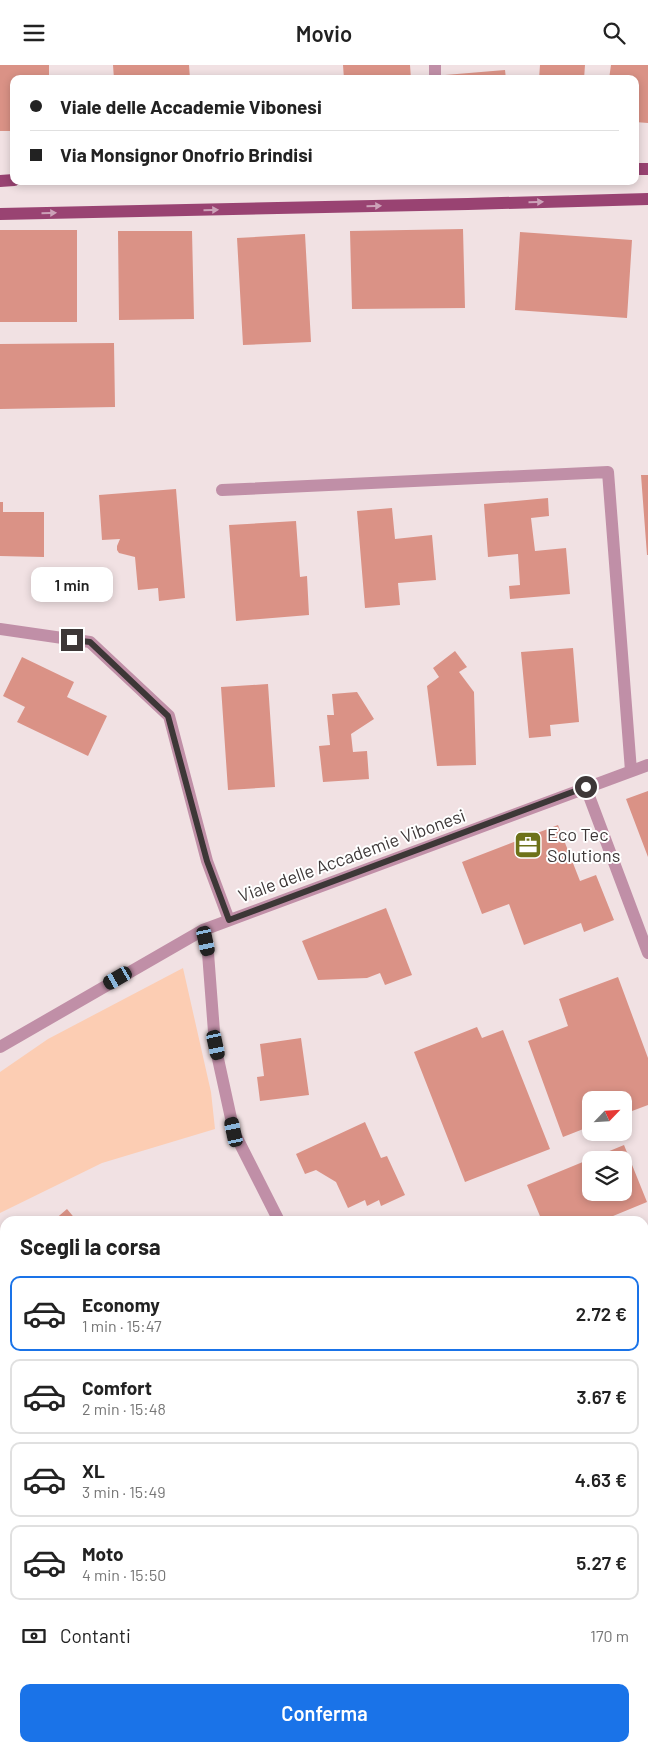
<!DOCTYPE html>
<html lang="it">
<meta charset="utf-8">
<style>
:root{--surface:#fff;--page:#f2f2f2;--text:#222;--muted:#767676;--line:#e0e0e0;--accent:#1a73e8}
body{margin:0;font-family:Barlow,sans-serif;background:var(--page);color:var(--text);height:100vh;display:flex;flex-direction:column;font-size:19px;white-space:nowrap}
*{box-sizing:border-box;margin:0}
p{font-size:16px;color:var(--muted)}
.icon{flex:none;width:28px;height:28px;fill:none;stroke:currentColor;stroke-width:2;stroke-linecap:round;stroke-linejoin:round}
.map{position:relative;flex:1;overflow:hidden}
.sheet{position:absolute;left:0px;top:1151px;width:649px;height:536px;display:flex;flex-direction:column;background:var(--surface);border-radius:15px 15px 0 0;box-shadow:0 2px 8px #0003}
.sheet>*{flex:none}
.banner{position:absolute;left:10px;top:10px;width:629px;height:110px;border-radius:10px;box-shadow:0 2px 8px #0003;display:grid;align-content:center;height:110px;padding:0 20px;background:var(--surface)}
.needle{width:32px;rotate:65deg}
.fabs{position:absolute;left:582px;top:1026px;display:grid;gap:10px}
.fabs a{display:grid;place-items:center;width:50px;height:50px;border-radius:10px;background:var(--surface);box-shadow:0 2px 8px #0003;font-size:25px}
.end{position:absolute;width:22px;height:22px;margin:-11px;border:6px solid #3d3737;background:#fff;box-shadow:0 0 0 2px #fff}
.from{border-radius:50%}
.bubble{position:absolute;height:35px;border-radius:10px;background:var(--surface);box-shadow:0 2px 8px #0003;font-size:16px;font-weight:600;line-height:35px;text-align:center}
.car{position:absolute;width:15px;height:30px;margin:-15px -8px;border-radius:6px;box-shadow:0 0 4px 1px #0007;background:linear-gradient(#222 24%,#8ab4d8 0 40%,#222 0 76%,#8ab4d8 0 86%,#222 0)}
.banner b{display:flex;align-items:center;gap:18px;height:48px;font-size:19px}
.banner b+b{border-top:1px solid var(--line)}
.banner i{width:12px;height:12px;background:var(--text)}
ul{padding:0;list-style:none}
li{display:flex;align-items:center;gap:15px;height:75px;margin:0 10px 8px;padding:0 10px;border:2px solid var(--line);border-radius:10px}
li div{flex:1}
li b{display:block;font-size:19px}
li em{font-style:normal;font-weight:600}
li.selected{border-color:var(--accent)}
li>.icon{width:45px;height:45px;stroke-width:1.5}
h2{padding:0 20px;font-size:22px;line-height:60px}
.pay{display:flex;align-items:center;gap:12px;height:55px;padding:0 20px;font-size:19px}
.pay p{margin-inline-start:auto}
.primary-button{display:flex;gap:10px;margin-top:auto;padding:10px 20px}
.primary-button a{flex:1;height:58px;border-radius:10px;background:var(--accent);color:#fff;font-size:20px;font-weight:600;line-height:58px;text-align:center}
header{display:flex;justify-content:space-between;align-items:center;height:65px;padding:0 20px;background:var(--surface);font-size:22px;font-weight:600}
.map>svg:first-child{display:block}
</style>
<header><svg class="icon" aria-label="menu" viewBox="0 0 24 24"><path d="M4 6h16M4 12h16M4 18h16"/></svg>Movio<svg class="icon" aria-label="search" viewBox="0 0 24 24"><circle cx="10" cy="10" r="6"/><path d="M15 15l6 6"/></svg></header>
<div class="map">
<svg width="648" height="1687" viewBox="0 0 648 1687">
<rect width="100%" height="100%" fill="#f1e1e3"/>
<path fill="#fccdb3" d="M183,903L211,1027L215,1064L102,1098L0,1148V1007L48,974Z
M278,1683H503L501,1687H284Z"/>
<path fill="#da9286" fill-rule="evenodd" d="M0,0H49V14H14V66H0Z
M113,0H189L190,14H114Z
M343,0H410L411,14H344Z
M540,0H585L584,14H539Z
M611,0H648V58L635,57V14H609Z
M505,5L506,14H445V10Z
M463,164L465,243L352,244L350,166Z
M0,165H77V257H0Z
M118,166H192L194,254L119,255Z
M520,167L632,175L627,253L515,245Z
M305,169L311,277L243,280L237,173Z
M114,278L115,342L0,344V279Z
M641,410H648V490H647Z
M176,424L185,533L159,536L158,523L138,525L135,492L119,488L117,485V481L120,474L102,475L99,430Z
M548,433L549,451L531,453L535,486L566,483L570,529L510,534L509,521L520,520L518,489L488,492L484,439Z
M0,437H3V447H44V492L0,491Z
M392,443L395,474L432,470L436,515L398,518L400,540L365,543L357,446Z
M296,456L300,512L307,511L309,550L236,556L229,460Z
M573,583L579,657L550,660L551,671L529,673L521,587Z
M455,586L467,602L459,607L474,627L476,700L437,701L427,621L439,612L433,603Z
M22,592L74,617L67,632L107,651L88,691L17,657L25,642L3,631Z
M268,619L275,722L228,725L221,622Z
M357,627L374,654L351,669L353,687L367,686L369,714L323,717L319,681L330,680L327,650H334L332,629Z
M648,726V792L626,734Z
M558,760L580,816L596,810L614,855L584,867L581,858L524,880L509,839L482,849L462,797Z
M386,843L412,910L385,920L380,908L367,913L318,915L302,876Z
M618,912L648,993V1040L624,1049V1035H591V1061L563,1072L528,976L568,961L559,934Z
M477,962L482,973L503,965L550,1084L465,1117L414,987Z
M301,973L309,1030L260,1036L257,1012L264,1011L260,979Z
M365,1057L381,1093L387,1091L405,1130L381,1141L379,1135L367,1141L365,1135L348,1143L336,1117L316,1105L305,1109L296,1089Z
M624,1080L647,1137L601,1156H542L527,1120ZM591,1095H624V1128H591Z
M67,1144L77,1156H53Z
M0,1256L5,1261V1368H0Z
M644,1363L648,1365V1447L644,1445Z
M0,1493L5,1497V1563L0,1559Z
M644,1525L648,1526V1589L644,1588Z
M3,1637H5V1682H46L44,1687H0V1643Z
M561,1682H627L625,1687H566Z"/>
<g fill="none" stroke-linecap="round" stroke-linejoin="round">
<path stroke="#c08fa7" stroke-width="12" d="M435,0V14
M222,425L608,407L631,706
M0,564L90,577L169,651L207,796L229,855
M586,723L648,888
M203,865L208,888L215,980L234,1067L279,1156
M0,982L203,865L648,700
M644,1253L648,1243
M0,1454L5,1458
M245,1682L250,1687
M111,1687L114,1682"/>
<path stroke="#994372" stroke-width="12" d="M635,104H648
M0,116L14,115
M0,149L468,139L648,134"/>
</g>
<defs><path id="oneway-solid" d="M-6-.8H1V-3.2L6.5 0L1 3.2V.8H-6Z" transform="scale(1.25)"/></defs>
<g fill="#cca1b8">
<use href="#oneway-solid" transform="translate(536 137) rotate(-2)"/>
<use href="#oneway-solid" transform="translate(374 141) rotate(-1)"/>
<use href="#oneway-solid" transform="translate(211 145) rotate(-1)"/>
<use href="#oneway-solid" transform="translate(49 148) rotate(-1)"/>
</g>
<g fill="none" stroke-linecap="round" stroke-linejoin="round">
<path stroke="#3d3737" stroke-width="6" d="M72,575L90,577L168,651L207,796L229,855L586,722"/>
</g>
<defs>
<g id="office-square" transform="scale(1.4375)"><rect x="-9" y="-9" width="18" height="18" rx="4" fill="#6d7219" stroke="#fff"/><path d="M-6-3h4V-5.5h4V-3h4V5H-6ZM-1-4.5V-3h2v-1.5ZM-6 0V1H6V0Z" fill="#fff"/></g>
</defs>
<g fill-rule="evenodd">
<use href="#office-square" x="528" y="780"/>
</g>
<g text-anchor="middle" stroke-width="4" stroke-linejoin="round" paint-order="stroke">
<g font-size="18" fill="#3d3737" stroke="#fff" text-anchor="start">
<text x="547" y="776">Eco Tec<tspan x="547" dy="21">Solutions</tspan></text>
</g>
<g font-size="18" fill="#3d3737" stroke="#fff">
<text transform="translate(352 791) rotate(-20)" y="6">Viale delle Accademie Vibonesi</text>
</g>
</g>
</svg>
<div class="fabs">
<a><svg class="needle" viewBox="-14 -14 28 28"><path d="M0-13l5 13h-10z" fill="#e53935"/><path d="M0 13l5-13h-10z" fill="#767676"/></svg></a>
<a><svg class="icon" aria-label="layers" viewBox="0 0 24 24"><path d="M12 4l9 5-9 5-9-5zM3 14l9 5 9-5"/></svg></a>
</div>
<i class="end from" style="left:586px;top:722px"></i>
<i class="end" style="left:72px;top:575px"></i>
<div class="bubble" style="left:31px;top:502px;width:82px">1 min</div>
<i class="car" style="left:206px;top:876px;rotate:168deg"></i>
<i class="car" style="left:118px;top:913px;rotate:240deg"></i>
<i class="car" style="left:216px;top:980px;rotate:168deg"></i>
<i class="car" style="left:234px;top:1067px;rotate:348deg"></i>
<div class="banner">
<b><i class="from"></i>Viale delle Accademie Vibonesi</b>
<b><i></i>Via Monsignor Onofrio Brindisi</b>
</div>
<section class="sheet">
<h2>Scegli la corsa</h2>
<ul>
<li class="selected"><svg class="icon" aria-label="car" viewBox="0 0 24 24"><path d="M5 17H2v-5l4-1 3-4h7l3 4 3 1v5h-3M9 17h6M6 11h13"/><circle cx="7" cy="17" r="2"/><circle cx="17" cy="17" r="2"/></svg><div><b>Economy</b><p>1 min · 15:47</p></div><em>2.72 €</em></li>
<li><svg class="icon" aria-label="car" viewBox="0 0 24 24"><path d="M5 17H2v-5l4-1 3-4h7l3 4 3 1v5h-3M9 17h6M6 11h13"/><circle cx="7" cy="17" r="2"/><circle cx="17" cy="17" r="2"/></svg><div><b>Comfort</b><p>2 min · 15:48</p></div><em>3.67 €</em></li>
<li><svg class="icon" aria-label="car" viewBox="0 0 24 24"><path d="M5 17H2v-5l4-1 3-4h7l3 4 3 1v5h-3M9 17h6M6 11h13"/><circle cx="7" cy="17" r="2"/><circle cx="17" cy="17" r="2"/></svg><div><b>XL</b><p>3 min · 15:49</p></div><em>4.63 €</em></li>
<li><svg class="icon" aria-label="car" viewBox="0 0 24 24"><path d="M5 17H2v-5l4-1 3-4h7l3 4 3 1v5h-3M9 17h6M6 11h13"/><circle cx="7" cy="17" r="2"/><circle cx="17" cy="17" r="2"/></svg><div><b>Moto</b><p>4 min · 15:50</p></div><em>5.27 €</em></li>
</ul>
<div class="pay"><svg class="icon" aria-label="cash" viewBox="0 0 24 24"><path d="M3 7h18v10H3z"/><circle cx="12" cy="12" r="2"/></svg>Contanti<p>170 m</p></div>
<div class="primary-button"><a>Conferma</a></div>
</section>
</div>
